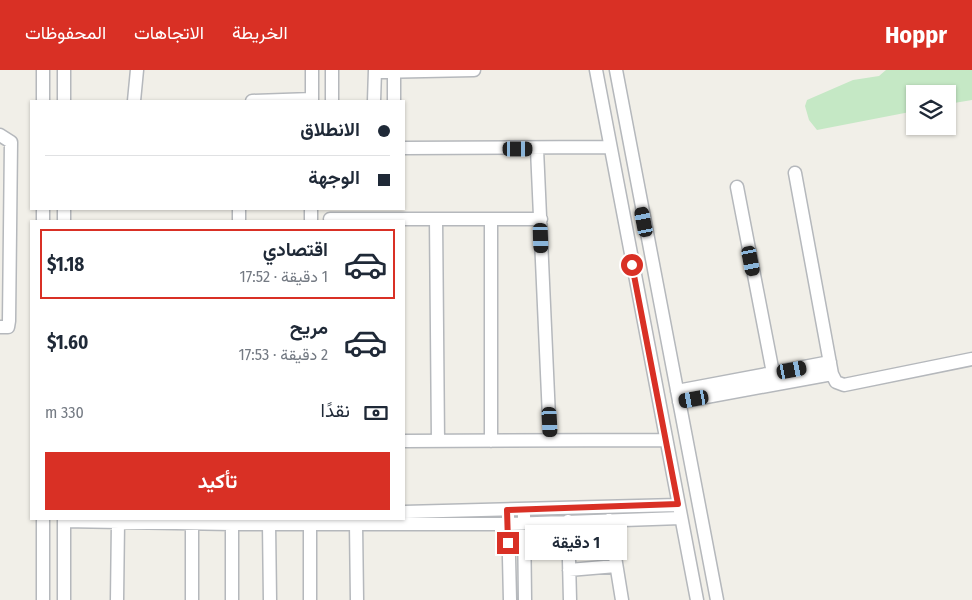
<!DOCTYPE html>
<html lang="ar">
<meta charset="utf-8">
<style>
:root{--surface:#fff;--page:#f2f2f3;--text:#1f2937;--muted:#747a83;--line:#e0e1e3;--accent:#d93025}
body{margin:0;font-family:"Fira Sans Condensed",Vazirmatn,sans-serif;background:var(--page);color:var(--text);direction:rtl;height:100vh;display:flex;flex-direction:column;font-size:19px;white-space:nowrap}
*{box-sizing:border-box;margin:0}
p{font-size:16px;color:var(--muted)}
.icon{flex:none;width:28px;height:28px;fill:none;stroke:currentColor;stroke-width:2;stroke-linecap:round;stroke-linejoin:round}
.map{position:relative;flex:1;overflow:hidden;direction:ltr}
.panel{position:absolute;left:30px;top:150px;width:375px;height:300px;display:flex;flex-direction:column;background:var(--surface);border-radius:0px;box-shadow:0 1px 4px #0004;direction:rtl}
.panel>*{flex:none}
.top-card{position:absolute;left:30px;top:30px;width:375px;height:110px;border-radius:0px;box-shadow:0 1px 4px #0004;direction:rtl;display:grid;align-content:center;height:110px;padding:0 15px;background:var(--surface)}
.buttons{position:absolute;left:906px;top:15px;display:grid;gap:10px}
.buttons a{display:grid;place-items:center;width:50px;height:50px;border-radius:0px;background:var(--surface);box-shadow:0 1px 4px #0004;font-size:25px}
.end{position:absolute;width:22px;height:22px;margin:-11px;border:6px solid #d93025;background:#fff;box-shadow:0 0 0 2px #fff}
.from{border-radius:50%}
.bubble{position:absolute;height:35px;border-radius:0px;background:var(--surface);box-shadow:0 1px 4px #0004;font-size:16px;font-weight:700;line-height:35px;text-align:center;direction:rtl}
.car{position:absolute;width:15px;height:30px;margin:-15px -8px;border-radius:6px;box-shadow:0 0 4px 1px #0007;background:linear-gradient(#222 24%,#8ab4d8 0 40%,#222 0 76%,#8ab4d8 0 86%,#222 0)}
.top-card b{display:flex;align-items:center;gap:18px;height:48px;font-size:19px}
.top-card b+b{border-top:1px solid var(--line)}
.top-card i{width:12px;height:12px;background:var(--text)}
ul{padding:9px 0 0;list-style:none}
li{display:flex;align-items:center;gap:15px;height:70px;margin:0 10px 8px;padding:0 5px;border:2px solid transparent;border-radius:0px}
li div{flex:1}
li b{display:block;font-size:19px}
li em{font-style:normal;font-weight:700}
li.active{border-color:var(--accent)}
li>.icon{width:45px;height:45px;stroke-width:1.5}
.pay{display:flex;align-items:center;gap:12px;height:55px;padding:0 15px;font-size:19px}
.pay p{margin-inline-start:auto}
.cta{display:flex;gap:10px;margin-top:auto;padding:10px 15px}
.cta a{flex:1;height:58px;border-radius:0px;background:var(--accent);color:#fff;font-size:20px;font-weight:700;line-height:58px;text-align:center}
header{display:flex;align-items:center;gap:30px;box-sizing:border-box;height:70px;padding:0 25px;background:var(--accent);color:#fff}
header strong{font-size:24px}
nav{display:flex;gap:28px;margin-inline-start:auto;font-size:18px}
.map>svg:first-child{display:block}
</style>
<header>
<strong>Hoppr</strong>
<nav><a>الخريطة</a><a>الاتجاهات</a><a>المحفوظات</a></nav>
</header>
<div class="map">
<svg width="972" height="530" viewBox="0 0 972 530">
<rect width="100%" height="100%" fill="#f1efe8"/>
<path fill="#c5e8c5" d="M886,0H972V30L948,34V24H915V41L817,60L809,50L805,36L807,30L853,10L879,6Z"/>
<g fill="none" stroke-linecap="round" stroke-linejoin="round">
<g stroke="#b5b8bc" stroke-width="15">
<path id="minor" d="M596,0L697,530
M616,0L717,530
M375,2L474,0
M43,31V0
M64,31V0
M134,31L137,0
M252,31L312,29
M312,31V0
M332,31V0
M374,31L375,0
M394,31V0
M0,65L11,72L9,251L8,257H0
M404,78L610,77
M537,79L550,370
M795,103L832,304L836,312L844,315L972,289
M737,117L773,303
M64,139V151
M330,149H541
M436,149L438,371
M43,151V139
M239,151V139
M311,151V139
M677,321L830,292
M679,332L832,304
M404,371L666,370
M491,371V149
M404,442L678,435
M508,445L510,530
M524,445L525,530
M64,449V530
M609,450L622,530
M64,451L232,454H508L681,448
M568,451L570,530
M269,454L270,530
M310,454V530
M356,454L357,530
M569,500L616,496
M43,530V449
M117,530L118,452
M192,530V449
M232,530V454"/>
</g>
<use href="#minor" stroke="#fff" stroke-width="12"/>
</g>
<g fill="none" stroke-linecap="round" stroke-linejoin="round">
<path stroke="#d93025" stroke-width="6" d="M508,473L507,440L678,434L632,195"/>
</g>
</svg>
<div class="buttons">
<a><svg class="icon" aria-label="layers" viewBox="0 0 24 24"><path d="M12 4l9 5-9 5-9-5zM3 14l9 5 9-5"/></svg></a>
</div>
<i class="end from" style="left:632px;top:195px"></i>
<i class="end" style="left:508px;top:473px"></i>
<div class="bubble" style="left:525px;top:455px;width:102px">1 دقيقة</div>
<i class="car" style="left:518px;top:79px;rotate:90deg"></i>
<i class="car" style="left:644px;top:152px;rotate:349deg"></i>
<i class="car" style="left:541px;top:168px;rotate:178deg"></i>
<i class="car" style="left:751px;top:191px;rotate:169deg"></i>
<i class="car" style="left:792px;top:300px;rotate:79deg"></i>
<i class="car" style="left:694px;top:329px;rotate:260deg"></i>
<i class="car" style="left:550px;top:352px;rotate:177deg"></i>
<div class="top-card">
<b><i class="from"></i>الانطلاق</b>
<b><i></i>الوجهة</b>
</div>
<section class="panel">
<ul>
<li class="active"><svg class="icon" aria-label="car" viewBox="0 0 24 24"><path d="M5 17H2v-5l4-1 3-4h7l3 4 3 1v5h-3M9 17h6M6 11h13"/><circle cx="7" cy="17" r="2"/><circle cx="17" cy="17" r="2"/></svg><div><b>اقتصادي</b><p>1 دقيقة · 17:52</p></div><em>$1.18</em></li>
<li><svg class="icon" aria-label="car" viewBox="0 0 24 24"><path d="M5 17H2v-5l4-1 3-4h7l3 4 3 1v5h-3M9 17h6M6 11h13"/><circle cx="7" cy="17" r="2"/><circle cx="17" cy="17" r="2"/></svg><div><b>مريح</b><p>2 دقيقة · 17:53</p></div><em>$1.60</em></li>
</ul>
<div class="pay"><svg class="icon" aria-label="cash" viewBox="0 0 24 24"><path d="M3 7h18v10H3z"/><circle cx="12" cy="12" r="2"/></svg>نقدًا<p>330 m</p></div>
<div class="cta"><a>تأكيد</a></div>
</section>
</div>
